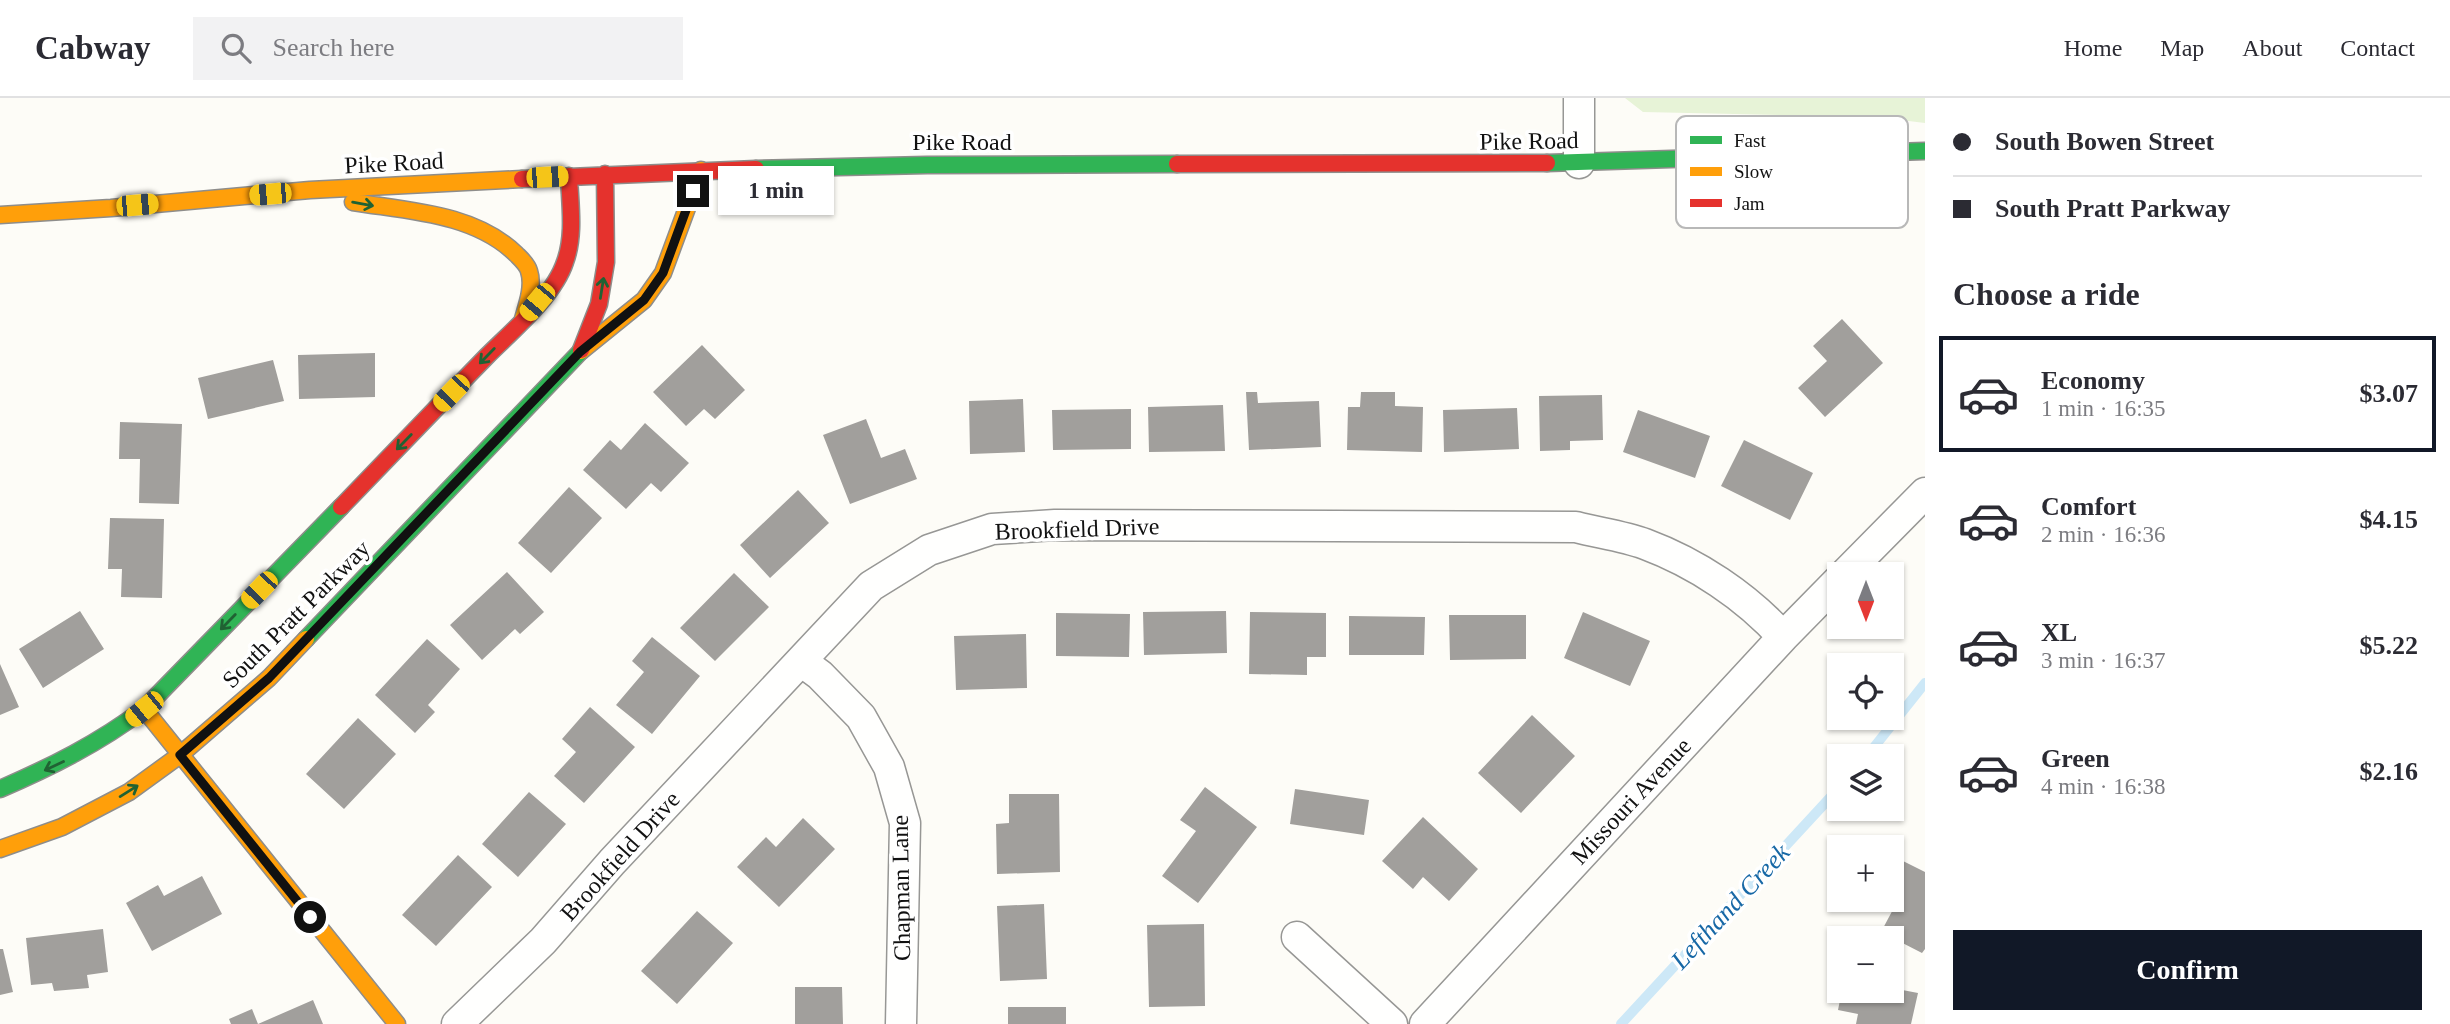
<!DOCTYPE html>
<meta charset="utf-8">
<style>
:root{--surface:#fff;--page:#f2f2f3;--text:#2b2b33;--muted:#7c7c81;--line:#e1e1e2;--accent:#111827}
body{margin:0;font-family:Georgia,serif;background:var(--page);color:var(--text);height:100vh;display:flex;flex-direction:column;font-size:26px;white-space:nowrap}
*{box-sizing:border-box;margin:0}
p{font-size:23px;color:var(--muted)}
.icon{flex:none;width:38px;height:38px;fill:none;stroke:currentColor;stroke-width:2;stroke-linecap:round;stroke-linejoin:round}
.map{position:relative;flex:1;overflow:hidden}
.sheet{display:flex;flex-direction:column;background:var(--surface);width:525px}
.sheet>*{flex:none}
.top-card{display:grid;align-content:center;height:154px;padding:0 28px;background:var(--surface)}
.needle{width:46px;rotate:180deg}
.tools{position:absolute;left:1827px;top:464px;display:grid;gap:14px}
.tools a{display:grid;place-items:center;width:77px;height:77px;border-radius:0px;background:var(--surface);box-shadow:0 2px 5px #0004;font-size:35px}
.end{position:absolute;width:32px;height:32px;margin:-16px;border:9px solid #111;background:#fff;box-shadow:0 0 0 4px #fff}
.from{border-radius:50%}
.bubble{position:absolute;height:49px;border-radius:0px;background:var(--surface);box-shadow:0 2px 5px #0004;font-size:23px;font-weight:600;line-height:49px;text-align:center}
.car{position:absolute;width:21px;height:42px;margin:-21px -10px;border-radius:9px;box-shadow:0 0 5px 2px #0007;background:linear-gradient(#f5c518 24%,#345 0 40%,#f5c518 0 76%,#345 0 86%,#f5c518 0)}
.top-card b{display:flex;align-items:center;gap:24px;height:66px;font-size:26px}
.top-card b+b{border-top:2px solid var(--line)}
.top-card i{width:18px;height:18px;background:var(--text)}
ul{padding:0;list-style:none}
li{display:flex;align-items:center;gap:21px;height:116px;margin:0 14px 10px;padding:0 14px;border:4px solid transparent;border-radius:0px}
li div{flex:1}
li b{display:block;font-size:26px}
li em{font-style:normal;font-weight:600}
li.active{border-color:var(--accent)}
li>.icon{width:63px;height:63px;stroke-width:1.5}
h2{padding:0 28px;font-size:32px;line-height:84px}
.button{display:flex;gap:14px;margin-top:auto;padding:14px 28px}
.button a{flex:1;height:80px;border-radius:0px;background:var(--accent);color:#fff;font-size:28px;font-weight:600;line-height:80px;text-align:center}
header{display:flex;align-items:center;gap:42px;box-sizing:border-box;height:98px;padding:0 35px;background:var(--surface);border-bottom:2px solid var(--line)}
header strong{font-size:33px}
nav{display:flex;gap:38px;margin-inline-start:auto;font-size:24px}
.search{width:490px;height:63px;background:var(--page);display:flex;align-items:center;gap:18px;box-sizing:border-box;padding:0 24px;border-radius:0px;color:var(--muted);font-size:26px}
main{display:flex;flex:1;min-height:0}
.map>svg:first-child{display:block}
</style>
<header>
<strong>Cabway</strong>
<div class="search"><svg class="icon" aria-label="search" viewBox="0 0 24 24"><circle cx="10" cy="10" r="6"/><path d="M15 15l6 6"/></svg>Search here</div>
<nav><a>Home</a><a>Map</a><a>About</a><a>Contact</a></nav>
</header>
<main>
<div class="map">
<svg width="1925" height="926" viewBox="0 0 1925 926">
<rect width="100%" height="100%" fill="#fdfcf7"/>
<path fill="#e7f3d7" d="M1625,0H1925V25L1876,19L1643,14Z"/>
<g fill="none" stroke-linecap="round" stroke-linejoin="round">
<path stroke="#cde8f7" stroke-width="10" d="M1867,658L1925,585
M1621,926L1839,690"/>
</g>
<path fill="#a19f9c" d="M1842,221L1883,265L1825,319L1798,290L1827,263L1813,248Z
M702,247L745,292L715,321L704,311L686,328L653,294Z
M375,255V299L299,301L298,257Z
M273,262L284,303L208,321L198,280Z
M1246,294H1257L1258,305L1319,303L1321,349L1249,352Z
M1361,294H1395V308L1423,309L1422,354L1347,352L1348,309H1360Z
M1602,297L1603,342L1570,343V352L1540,353L1539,298Z
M1023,301L1025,354L970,356L969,303Z
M1223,307L1225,353L1149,354L1148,309Z
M1517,310L1519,351L1444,354L1443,312Z
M1131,311V351L1053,352L1052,312Z
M1638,312L1710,338L1695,380L1623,354Z
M866,321L881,360L905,351L917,381L850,406L823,337Z
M120,324L182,326L179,406L139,405L140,361H119Z
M645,325L689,365L661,394L651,385L626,411L583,372L610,342L621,352Z
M1744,342L1813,375L1790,422L1721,388Z
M569,389L602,420L551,475L518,445Z
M798,392L829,425L770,480L740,447Z
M110,420L164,421L162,500L121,499L122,471H108Z
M507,474L544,514L520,536L515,531L482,562L450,527Z
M734,475L769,509L715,563L680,530Z
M80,513L104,551L43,590L19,551Z
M1226,513L1227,555L1144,557L1143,514Z
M1250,514L1326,515V559H1307V577L1249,576Z
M1583,514L1650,543L1630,588L1564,560Z
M1056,515L1130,516L1129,559L1056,558Z
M1449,517H1526V561L1450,562Z
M1349,518L1425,519L1424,557H1349Z
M1026,536L1027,590L956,592L954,538Z
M652,539L700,578L652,636L616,607L644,574L632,563Z
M427,541L460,571L428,607L435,614L415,635L375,597Z
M0,566L19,609L0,617Z
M590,609L635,649L584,705L554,678L576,654L562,641Z
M1532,617L1575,658L1521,715L1478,675Z
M358,620L396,656L344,711L306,676Z
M1205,689L1257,729L1198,805L1162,778L1196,733L1180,722Z
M1295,691L1369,702L1364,737L1290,726Z
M529,694L566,726L518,779L482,746Z
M1009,696H1059L1060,774L997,776L996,726L1009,725Z
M1423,719L1478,771L1449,803L1423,779L1413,791L1382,763Z
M803,720L835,751L779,809L737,769L766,739L776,749Z
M458,757L492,789L436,848L402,817Z
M1903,763L1925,774V851L1922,855L1881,834L1897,804L1892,801V783Z
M202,778L222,816L152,853L126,805L158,787L164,798Z
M1044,806L1047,881L1000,883L997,808Z
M697,813L733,845L677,906L641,873Z
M1204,826L1205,908L1149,909L1147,827Z
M103,831L108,874L87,877L89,890L54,893L52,885L31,887L26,840Z
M0,851H3L13,894L0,897Z
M795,889H842L843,926H795Z
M1892,890L1918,895L1911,926H1856L1858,916L1838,912L1842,892H1892Z
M313,902L323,926H231L229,921L252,911L258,926Z
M1008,909H1066V926H1008Z"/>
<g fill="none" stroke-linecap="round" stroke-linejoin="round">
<g stroke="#979795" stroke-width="33">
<path id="street" d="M1579,0V65
M1845,476L1925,395
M801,563L820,577L861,619L889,669L905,725L901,926
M1297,839L1392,926
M457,926L543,843L612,764L871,488L929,452L992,431L1055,427L1576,429C1599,435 1623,438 1645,446C1696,465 1746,498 1783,539
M1425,926L1783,539L1839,482"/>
</g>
<g stroke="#8e8d8b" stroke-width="19">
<path id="fast" d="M1547,65L1925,53
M756,71L927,67L1177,66
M306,541L581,253
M0,691C51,669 99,645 144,611L341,409"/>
</g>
<g stroke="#8e8d8b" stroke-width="19">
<path id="slow" d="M353,104C408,113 474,115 516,156C521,161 527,166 529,173C534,188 527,207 523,221
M0,117L111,110L310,92L522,81
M581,253L644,202L663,175L701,72
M144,611L397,926
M0,751L62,729L129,694L180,657L269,580L306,541"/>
</g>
<g stroke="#8e8d8b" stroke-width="19">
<path id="jam" d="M1177,66L1547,65
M522,81L756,71
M581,252L599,206L606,164L605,76
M341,409C389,359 438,308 487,258C512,233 554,198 565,164C575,137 570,106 569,78"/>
</g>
<use href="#street" stroke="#fffffe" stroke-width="30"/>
<use href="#fast" stroke="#30b455" stroke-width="16"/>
<use href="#slow" stroke="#ff9f0a" stroke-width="16"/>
<use href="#jam" stroke="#e5322d" stroke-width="16"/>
</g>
<defs><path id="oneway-shaft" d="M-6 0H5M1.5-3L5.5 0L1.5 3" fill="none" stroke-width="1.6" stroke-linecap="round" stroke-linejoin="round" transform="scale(1.75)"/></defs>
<g stroke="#206233">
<use href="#oneway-shaft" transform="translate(363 106) rotate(10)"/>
<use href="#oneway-shaft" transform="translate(602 190) rotate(-81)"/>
<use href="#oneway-shaft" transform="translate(487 258) rotate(134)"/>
<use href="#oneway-shaft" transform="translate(404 344) rotate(134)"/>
<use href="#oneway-shaft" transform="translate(228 524) rotate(134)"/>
<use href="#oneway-shaft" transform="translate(54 668) rotate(155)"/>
<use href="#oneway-shaft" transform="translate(129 693) rotate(-32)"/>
</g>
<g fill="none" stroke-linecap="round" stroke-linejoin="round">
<path stroke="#111" stroke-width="9" d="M310,819L180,657L269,580L580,254L644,202L663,175L693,93"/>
</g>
<g text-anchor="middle" stroke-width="7" stroke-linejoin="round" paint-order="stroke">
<g font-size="24" fill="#111" stroke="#fff">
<text transform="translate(1529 43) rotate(-1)" y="8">Pike Road</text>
<text x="962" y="52">Pike Road</text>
<text transform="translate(394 65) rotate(-3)" y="8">Pike Road</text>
<text transform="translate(1077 431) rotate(-2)" y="8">Brookfield Drive</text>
<text transform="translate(296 516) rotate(-45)" y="8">South Pratt Parkway</text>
<text transform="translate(1631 703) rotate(-47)" y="8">Missouri Avenue</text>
<text transform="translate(620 758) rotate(-48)" y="8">Brookfield Drive</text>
<text transform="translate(901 790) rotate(-91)" y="8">Chapman Lane</text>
</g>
<g font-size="26" font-style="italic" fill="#1768a6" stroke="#fff">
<text transform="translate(1730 808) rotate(-47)" y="9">Lefthand Creek</text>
</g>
</g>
<rect x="1676" y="18" width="232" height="112" rx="10" fill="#fff" stroke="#b8b8b8" stroke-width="2"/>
<rect x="1690" y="38" width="32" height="8" fill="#30b455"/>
<rect x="1690" y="69" width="32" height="9" fill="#ff9f0a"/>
<rect x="1690" y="101" width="32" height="8" fill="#e5322d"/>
<g font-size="19" fill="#111">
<text x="1734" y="49">Fast</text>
<text x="1734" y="80">Slow</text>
<text x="1734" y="112">Jam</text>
</g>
</svg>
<div class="tools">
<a><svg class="needle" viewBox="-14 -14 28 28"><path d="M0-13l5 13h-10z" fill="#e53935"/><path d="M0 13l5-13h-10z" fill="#7c7c81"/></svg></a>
<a><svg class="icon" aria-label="locate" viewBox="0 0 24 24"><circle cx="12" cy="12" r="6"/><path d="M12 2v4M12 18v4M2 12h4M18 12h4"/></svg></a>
<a><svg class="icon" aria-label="layers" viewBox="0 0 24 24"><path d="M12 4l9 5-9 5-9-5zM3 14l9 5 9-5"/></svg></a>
<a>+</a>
<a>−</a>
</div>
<i class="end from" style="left:310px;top:819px"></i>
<i class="end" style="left:693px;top:93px"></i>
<div class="bubble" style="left:718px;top:68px;width:116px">1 min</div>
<i class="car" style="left:547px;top:79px;rotate:87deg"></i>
<i class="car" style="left:270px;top:96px;rotate:265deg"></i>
<i class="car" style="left:137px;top:107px;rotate:85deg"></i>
<i class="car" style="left:537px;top:204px;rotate:220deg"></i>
<i class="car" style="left:451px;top:295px;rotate:224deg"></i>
<i class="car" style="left:259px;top:492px;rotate:224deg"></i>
<i class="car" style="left:144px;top:611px;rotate:231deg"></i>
</div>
<section class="sheet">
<div class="top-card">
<b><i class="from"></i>South Bowen Street</b>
<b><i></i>South Pratt Parkway</b>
</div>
<h2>Choose a ride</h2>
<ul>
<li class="active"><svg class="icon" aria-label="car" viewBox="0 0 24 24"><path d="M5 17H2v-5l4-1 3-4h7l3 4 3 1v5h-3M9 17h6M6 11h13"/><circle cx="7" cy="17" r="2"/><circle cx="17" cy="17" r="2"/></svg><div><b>Economy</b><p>1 min · 16:35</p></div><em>$3.07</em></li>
<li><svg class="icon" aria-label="car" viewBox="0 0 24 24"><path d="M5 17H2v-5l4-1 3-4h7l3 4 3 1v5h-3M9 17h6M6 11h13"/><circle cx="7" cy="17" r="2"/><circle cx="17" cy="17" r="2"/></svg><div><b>Comfort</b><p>2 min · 16:36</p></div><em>$4.15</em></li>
<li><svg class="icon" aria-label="car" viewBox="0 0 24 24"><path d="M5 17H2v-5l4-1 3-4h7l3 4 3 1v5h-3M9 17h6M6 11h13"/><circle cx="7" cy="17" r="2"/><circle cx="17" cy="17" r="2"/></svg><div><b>XL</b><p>3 min · 16:37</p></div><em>$5.22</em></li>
<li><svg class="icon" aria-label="car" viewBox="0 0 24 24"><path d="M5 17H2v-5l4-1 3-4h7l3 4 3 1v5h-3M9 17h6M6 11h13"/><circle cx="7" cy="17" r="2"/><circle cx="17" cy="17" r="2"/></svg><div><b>Green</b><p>4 min · 16:38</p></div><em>$2.16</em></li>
</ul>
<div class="button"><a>Confirm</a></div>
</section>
</main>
